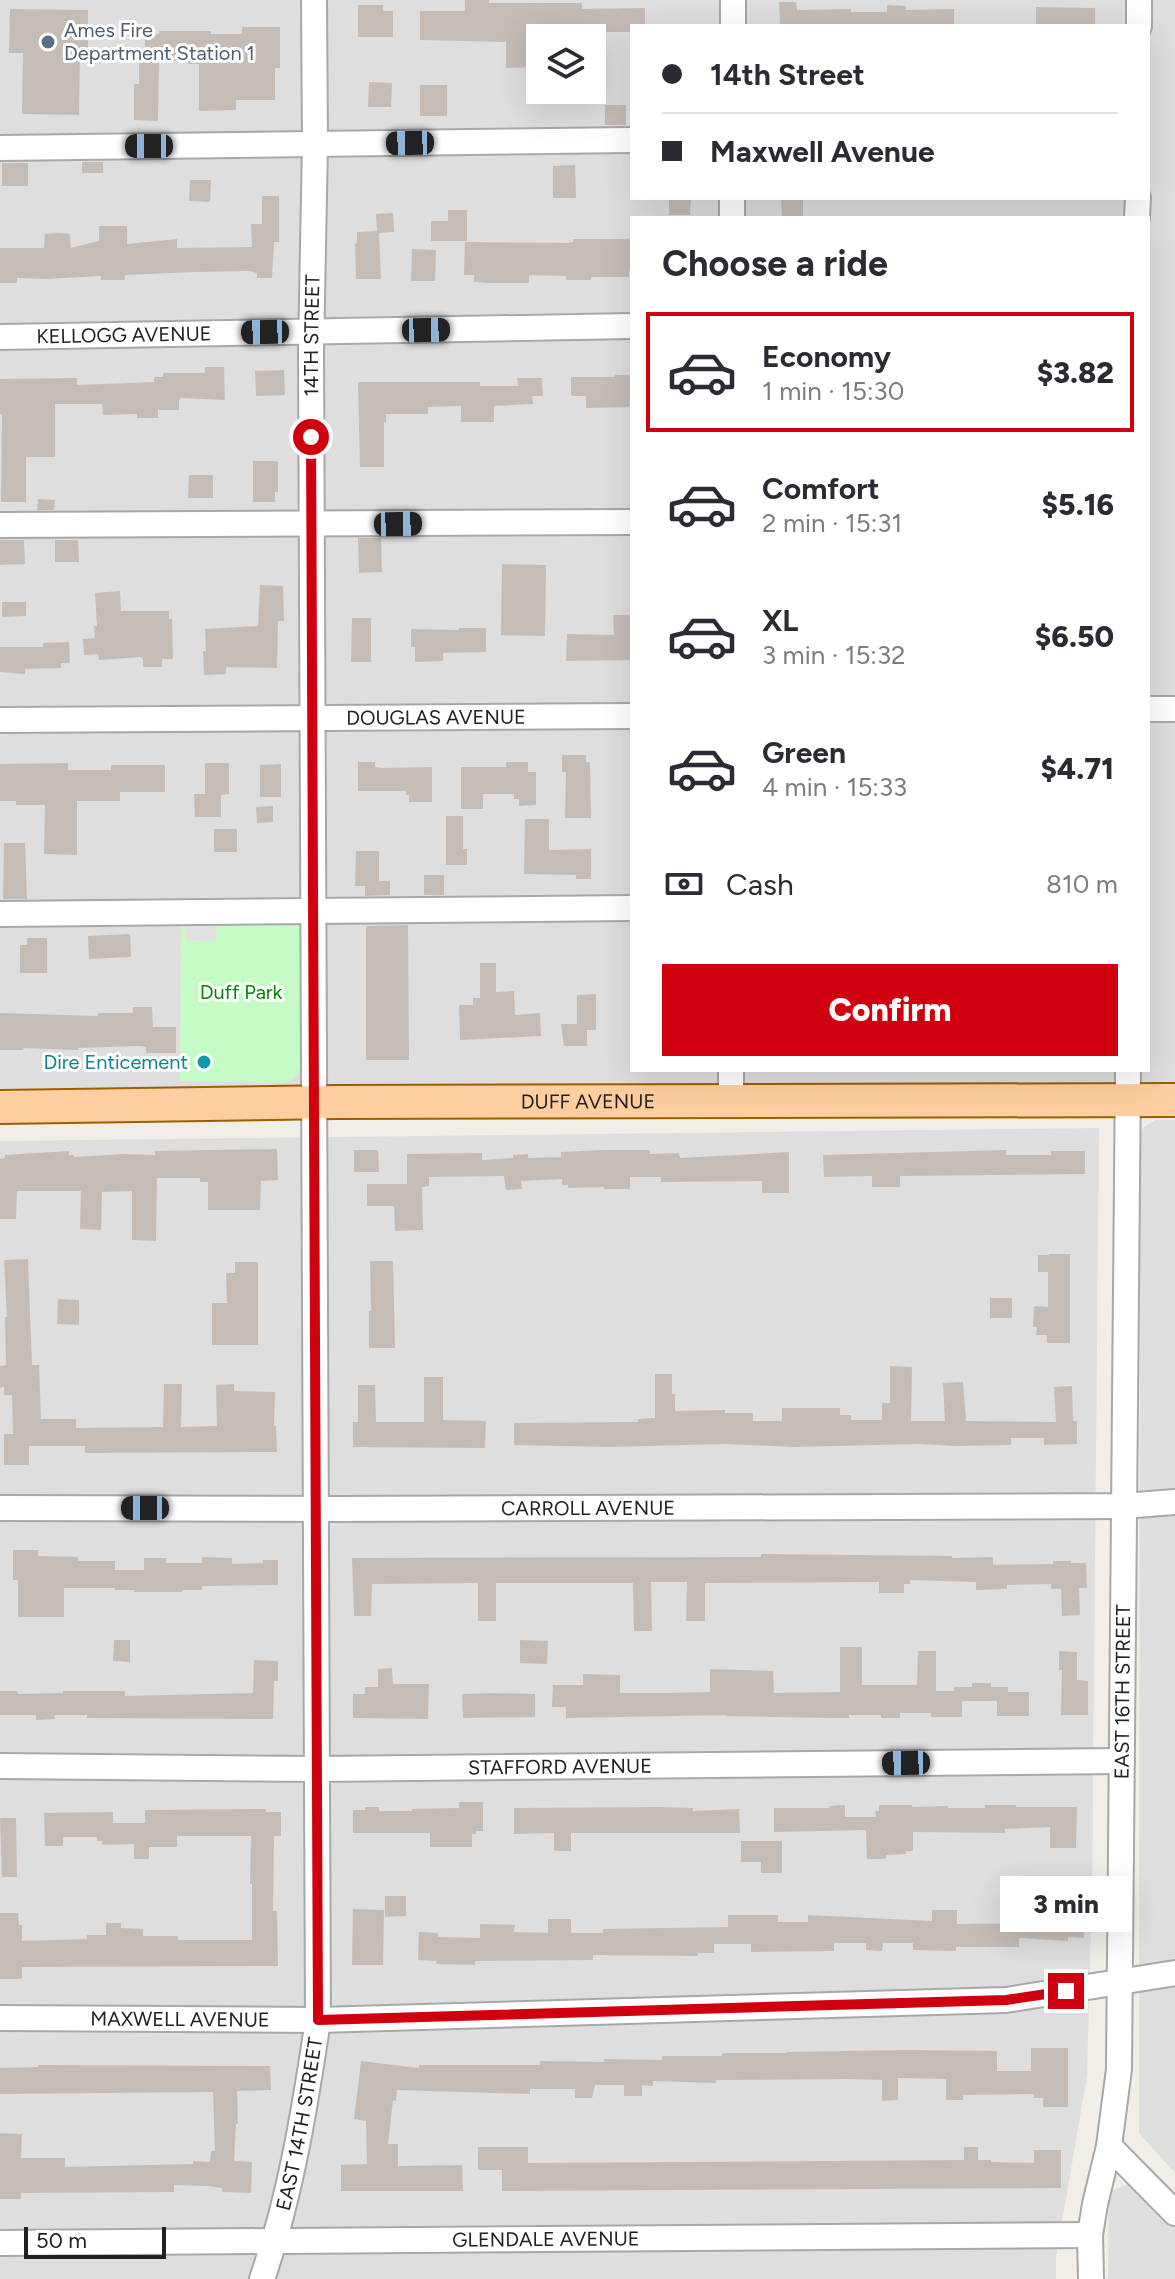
<!DOCTYPE html>
<meta charset="utf-8">
<style>
:root{--surface:#fff;--page:#f2f2f3;--text:#2b2b33;--muted:#7c7c81;--line:#e1e1e2;--accent:#d1000f}
body{margin:0;font-family:Figtree,sans-serif;background:var(--page);color:var(--text);height:100vh;display:flex;flex-direction:column;font-size:30px;white-space:nowrap}
*{box-sizing:border-box;margin:0}
p{font-size:26px;color:var(--muted)}
.icon{flex:none;width:44px;height:44px;fill:none;stroke:currentColor;stroke-width:2;stroke-linecap:round;stroke-linejoin:round}
.map{position:relative;flex:1;overflow:hidden}
.sheet{position:absolute;left:630px;top:216px;width:520px;height:856px;display:flex;flex-direction:column;background:var(--surface);border-radius:0px;box-shadow:0 8px 32px #0002}
.sheet>*{flex:none}
.banner{position:absolute;left:630px;top:24px;width:520px;height:176px;border-radius:0px;box-shadow:0 8px 32px #0002;display:grid;align-content:center;height:176px;padding:0 32px;background:var(--surface)}
.fabs{position:absolute;left:526px;top:24px;display:grid;gap:16px}
.fabs a{display:grid;place-items:center;width:80px;height:80px;border-radius:0px;background:var(--surface);box-shadow:0 8px 32px #0002;font-size:40px}
.scale{position:absolute;left:24px;bottom:20px;width:142px;box-sizing:border-box;padding-left:8px;border:4px solid #212121;border-top:0;font-size:22px;line-height:28px;white-space:nowrap;color:#212121;-webkit-text-stroke:6px #fff;paint-order:stroke}
.end{position:absolute;width:36px;height:36px;margin:-18px;border:10px solid #d1000f;background:#fff;box-shadow:0 0 0 4px #fff}
.from{border-radius:50%}
.bubble{position:absolute;height:56px;border-radius:0px;background:var(--surface);box-shadow:0 8px 32px #0002;font-size:26px;font-weight:800;line-height:56px;text-align:center}
.car{position:absolute;width:24px;height:48px;margin:-24px -12px;border-radius:10px;box-shadow:0 0 6px 2px #0007;background:linear-gradient(#222 24%,#8ab4d8 0 40%,#222 0 76%,#8ab4d8 0 86%,#222 0)}
.banner b{display:flex;align-items:center;gap:28px;height:76px;font-size:30px}
.banner b+b{border-top:2px solid var(--line)}
.banner i{width:20px;height:20px;background:var(--text)}
ul{padding:0;list-style:none}
li{display:flex;align-items:center;gap:24px;height:120px;margin:0 16px 12px;padding:0 16px;border:4px solid transparent;border-radius:0px}
li div{flex:1}
li b{display:block;font-size:30px}
li em{font-style:normal;font-weight:800}
li.active{border-color:var(--accent)}
li>.icon{width:72px;height:72px;stroke-width:1.5}
h2{padding:0 32px;font-size:36px;line-height:96px}
.pay{display:flex;align-items:center;gap:20px;height:88px;padding:0 32px;font-size:30px}
.pay p{margin-inline-start:auto}
.button{display:flex;gap:16px;margin-top:auto;padding:16px 32px}
.button a{flex:1;height:92px;border-radius:0px;background:var(--accent);color:#fff;font-size:32px;font-weight:800;line-height:92px;text-align:center}
.map>svg:first-child{display:block}
</style>
<div class="map">
<svg width="1175" height="2279" viewBox="0 0 1175 2279">
<rect width="100%" height="100%" fill="#f1ede7"/>
<path fill="#dfdede" fill-rule="evenodd" d="M0,0H1175V1100L0,1107ZM632,26H1148V198H632ZM540,38H592V90H540ZM632,218H1148V1070H632Z
M1155,1120H1175V2173L1139,2133L1140,1137L1144,1127Z
M1099,1128L1092,1883L1087,2076L1056,2257V2279H0V1141Z
M1135,2181L1175,2229V2279H1108L1109,2192Z"/>
<path fill="#c5fbc5" d="M302,916L300,1067C297,1077 294,1080 284,1083L180,1081L181,917Z"/>
<path fill="#e1e1e1" d="M186,917H217L216,941L186,940Z"/>
<path fill="#c6bcb6" d="M465,0H489V3H582V9L645,8V26H632V32H591V38H538L539,67L506,68V42L420,40V11H465Z
M779,2H796L797,10L851,9V12H887V5L906,6V10L954,9V26H783V24H780Z
M358,5H383V11H393V37H358Z
M1036,7L1095,8V26H1036Z
M10,9L88,10V47H80L79,115L22,114L23,53H9Z
M242,27H280V68H275V100H236V110L199,111V64H188V61H159L158,121L134,120V84H139V57H145V34H159V31H211V34H242Z
M369,82L392,83L391,107H368Z
M420,85H447V116H420Z
M605,105H626V125H605Z
M82,162H103V173H82Z
M2,163H28V186H2Z
M575,165L576,198H553V166Z
M190,180H211L210,202L189,201Z
M262,196H279V242H274L272,278H257V273L250,271L196,272L125,275V280H101V276L46,279L17,278V283H0V248H44L45,234L59,233L70,234L71,248L99,241V226H127V244L177,239V248L252,247L251,224H262Z
M669,198H691L690,215H669Z
M781,198H803V216H782Z
M448,210H467V241H431V221H448Z
M393,213L394,232L379,233L381,279H356L355,244L357,243V232L377,231L376,214Z
M573,239H632V269H629V277H591V280H566V276L529,275V283H489L474,282V275H464L465,242L568,243L573,242Z
M412,249L436,250L435,281H411Z
M205,367H224L225,400L181,398L179,400V410H158V418H137V414L103,415L102,404H55V457H26V502H1L2,414H0V379L77,378V385L154,382V377H163V373H205Z
M284,370L285,395L256,396L255,371Z
M615,375H632V401H629L630,407L586,408V396H572L571,394V377H615Z
M517,378H542L543,396H532L533,404L494,406V422H461V406L428,407V414H386V422H384V467H360L358,382H480V386H518Z
M253,461H278V492H275V502H253Z
M189,475H213V498H188Z
M38,499L55,500L54,510H37Z
M358,538H381L382,572L359,573Z
M0,540H24L25,564L0,565Z
M55,540H78L79,562H55Z
M502,564L546,565L545,636L501,635Z
M260,585L283,586L284,621H278L277,668L226,667V674L204,675L203,651H206L205,629L258,626Z
M120,591L121,611H169V619H172L173,659H162V667H143V659L141,657L99,660L98,654L84,655L83,639L95,638L94,626H97L95,593Z
M2,602H26V616L2,617Z
M613,615H632V660L566,661L567,634L614,635Z
M352,618H371V662H351Z
M459,628H486V652L443,653V661L415,662V647H411V629L459,630Z
M69,642L70,663H61V668L25,669V674L0,672V647H43V643Z
M562,755H586V762H590L591,818H565L566,772H562Z
M358,762H375V767L383,768L432,767V802H409V795H406V791H358Z
M506,762H528V772H536V805L519,806V799H514V794H483V809H461V767H506Z
M68,763V770H111V765H165V792H120V801H77V855L44,854L45,805H16V801H0V764Z
M205,763H229V794L221,795V817H195L194,794H205Z
M281,764V797H260V765Z
M273,806V822L257,823L256,807Z
M446,816H463V849H467V865H446Z
M525,819H549V850L591,849V879H576V875L524,874Z
M214,829H237V852H214Z
M4,843H25L27,899H3Z
M356,851H379V881H390V895L365,896V886H355Z
M424,875H444V895H424Z
M408,925L409,1060H366V926Z
M130,934L131,957L89,959L88,936Z
M27,938H47V973H20V945H27Z
M480,963H496V992L514,991L515,1015L540,1013L541,1036L460,1040L459,1005H473V998H480Z
M596,994V1030H587V1046H564L561,1024H577V995Z
M133,1007H152L153,1027H176V1053H146V1047L139,1046L78,1048V1050L23,1048L24,1050H0V1013L98,1016V1013H133Z
M277,1149L278,1180L261,1181L260,1210H208V1182H200V1178H157L156,1241L132,1240V1191L102,1192L101,1230L80,1229L81,1191H17L16,1219H0V1159L5,1158V1155L69,1151V1155H74V1157L125,1154L155,1155V1151Z
M354,1150H378L379,1172H354Z
M604,1150H650V1154L679,1153L680,1158L789,1152V1193H762V1181L661,1182V1177H630V1189H604V1187L568,1188V1185H562V1179L521,1181L522,1189L506,1190L504,1176L429,1177V1186L422,1187L423,1230L395,1231L394,1206H367V1184H407V1154L482,1153V1160L513,1158V1155L528,1154V1158L561,1157V1152Z
M1006,1150V1155H1051V1151H1085V1174L900,1176V1187H872V1176L824,1177L823,1155Z
M1049,1254H1070V1343H1047V1335H1036L1037,1327H1033L1034,1306L1048,1307V1272H1038V1255H1049Z
M28,1259L32,1365H39L41,1419H76V1428L163,1427L164,1384H182L181,1427L217,1426L216,1385L234,1384V1391L275,1392L274,1426H276L277,1452L85,1453V1446H29V1465H4V1434H13L12,1395H4V1387L0,1388V1366L6,1365L5,1317H7L4,1260Z
M370,1261H393L395,1348H369V1311H371Z
M235,1262H258V1345H212V1303H227L226,1273H235Z
M990,1298H1012V1318H990Z
M58,1299L79,1300V1325L57,1324Z
M890,1366L912,1367L911,1421H945L943,1383L963,1382L966,1421L1056,1422L1054,1387L1072,1386L1073,1421H1077V1444L1044,1445V1438H1011V1445L955,1446L919,1444L795,1447L725,1444L609,1447L514,1445V1423L638,1422V1419L655,1418V1374H672V1394H675V1411L725,1410V1413H753V1421H782V1408H840V1415H851V1420H882V1403H890Z
M424,1377H443V1420L486,1421L485,1448L353,1447V1422H358V1385H375L376,1422H424Z
M13,1550H38V1556L78,1557V1561H115V1570H144V1558H166V1563H202V1557L232,1558V1564L263,1563V1560H278V1585L202,1586V1590H182V1592H134V1590H115V1588H64V1617H18V1580H13Z
M761,1554L952,1556V1558L993,1557V1565L1053,1564V1561H1071V1563H1086L1087,1588H1079L1080,1615L1062,1616L1061,1589H1051V1584L1007,1585V1589L976,1590V1582L910,1580V1584H904V1593H879V1582L705,1583V1621H686L687,1582H651L652,1631H634L633,1583H496V1621H478V1583L372,1584L371,1616H354L352,1558L761,1557Z
M114,1640H130V1662L113,1661Z
M520,1640L548,1641L547,1664L520,1663Z
M840,1647H862V1685H917L918,1651H936V1691H954V1687H972V1683H991V1687H1008V1692H1029V1716H997V1701H962V1717H931V1713H900V1718H881V1715H849V1718H831L727,1716V1715L566,1718V1707H552L553,1685H583V1674L620,1675V1693H670L710,1692V1669L773,1671L774,1693L840,1692Z
M1059,1651L1077,1652V1680L1088,1681V1715H1061L1062,1670H1059Z
M254,1660L278,1661V1681H274L273,1719L87,1718V1715H54L55,1719L36,1720V1715H0V1691H17L18,1694L63,1693V1691H125V1696L253,1693Z
M392,1668L393,1684H429L428,1719L353,1718V1694H365V1687H378V1669Z
M494,1693L535,1694V1717L463,1718L462,1694Z
M459,1802H483V1831H476V1834H472V1847H430V1833H353V1810H365V1807H379V1811H412V1809L459,1808Z
M845,1805V1817H876L875,1811H879V1805H912V1807L948,1806V1808H985V1805H1016V1807H1077L1076,1848H1050V1827L1005,1829V1833L913,1832V1851H906V1854L886,1855V1859H867L866,1830L774,1832V1808H830L829,1806Z
M659,1807L693,1808V1811L739,1809L740,1833H571V1851H554V1833L514,1834V1808Z
M266,1809V1812H281V1836H274L273,1911H277L278,1966L22,1967V1979H0V1913H18L19,1925H22V1941L87,1939V1935H106V1923H121V1928L143,1929V1936H178V1940H252V1884H250L251,1836H177V1847H149V1859H134V1844L102,1845V1841H97V1837H63V1846H45L44,1813L113,1812V1823H145V1810Z
M0,1818H16L17,1877H2Z
M741,1841H782V1873H761V1862H741Z
M1028,1886H1045V1906H1084V1938L1068,1937V1941L1019,1938V1947H956V1951L913,1950V1943H883L882,1951L866,1950V1943H834V1951L751,1952V1944H714V1953H698V1956L593,1955V1960L475,1961V1965L436,1964L437,1961L418,1960L419,1932L438,1933V1937L480,1938V1924L515,1925L514,1932L548,1933V1919H571V1933H603V1929L728,1927V1915H778V1922H808V1915L932,1921V1910H957V1924L1027,1923Z
M385,1896H406V1916L385,1917Z
M353,1909L384,1910L383,1965H352Z
M1031,2048H1068V2107H1043V2098H1034V2094L963,2095V2100H946V2079L898,2078V2100L882,2101V2080L848,2079L716,2080V2083L653,2081V2086L642,2085V2096H624V2085H595L592,2098H575V2089H530V2094L397,2090L396,2101L393,2100L388,2144H398V2166L462,2165L463,2191H341V2165L367,2164L366,2121L354,2119L361,2061L419,2068V2065H540V2061L604,2062V2059L662,2060V2056H722V2053H786V2052L907,2050L997,2051V2071H1031Z
M38,2065L270,2066L271,2090L237,2091L238,2124H236L234,2161L252,2162L251,2193L222,2192V2188L208,2186L174,2185V2192L21,2193V2199H0V2133L22,2134L21,2158H65V2167L193,2164V2161L210,2162L211,2151H215L213,2092L0,2094V2068L38,2067Z
M478,2147H528V2163L964,2160V2147H978V2160H991V2162L1034,2163V2150H1061V2188L502,2191V2170H478Z"/>
<g fill="none" stroke-linecap="round" stroke-linejoin="round">
<g stroke="#a8a8a8" stroke-width="28">
<g id="minor">
<path d="M733,26V0"/>
<path d="M1139,26V0"/>
<path d="M0,148L632,140"/>
<path d="M732,218V198"/>
<path d="M1137,218L1138,198"/>
<path id="s1" d="M0,337L632,326"/>
<path d="M0,525L632,522"/>
<path d="M1148,709H1175"/>
<path id="s2" d="M0,720L632,716"/>
<path d="M0,914L632,908"/>
<path d="M731,1070V1101"/>
<path id="s3" d="M0,1508L336,1509L1123,1506L1175,1502"/>
<path id="s4" d="M0,1766L316,1769L1122,1761"/>
<path id="s5" d="M0,2018L318,2020L1006,2000L1175,1973"/>
<path d="M1109,2146L1175,2213"/>
<path id="s6" d="M0,2243L1090,2235"/>
<path id="s7" d="M262,2279C291,2195 305,2107 318,2020L311,350L315,144L314,0"/>
<path id="s8" d="M1091,2279L1090,2235L1095,2204L1109,2146L1119,2069L1128,1070"/>
</g>
</g>
<g stroke="#9d5e00" stroke-width="36">
<g id="major">
<path id="s9" d="M0,1107L337,1102L1175,1100"/>
</g>
</g>
<use href="#minor" stroke="#fff" stroke-width="24"/>
<use href="#major" stroke="#fecea0" stroke-width="32"/>
</g>
<g fill="none" stroke-linecap="round" stroke-linejoin="round">
<path stroke="#d1000f" stroke-width="10" d="M311,437L318,2020L1006,2000L1066,1991"/>
</g>
<circle fill="#5c6f8a" stroke="#fff" stroke-width="3" cx="48" cy="42" r="8"/>
<circle fill="#0f9aa8" stroke="#fff" stroke-width="3" cx="204" cy="1062" r="8"/>
<g text-anchor="middle" stroke-width="6" stroke-linejoin="round" paint-order="stroke">
<g font-size="20" fill="#4e5e75" stroke="#fff" text-anchor="start">
<text x="64" y="37">Ames Fire<tspan x="64" dy="23">Department Station 1</tspan></text>
</g>
<g font-size="20" fill="#212121" stroke="#fff">
<text dy="7" stroke="none"><textPath href="#s1" startOffset="124">KELLOGG AVENUE</textPath></text>
<text dy="7" stroke="none"><textPath href="#s7" startOffset="1950">14TH STREET</textPath></text>
<text dy="7" stroke="none"><textPath href="#s2" startOffset="436">DOUGLAS AVENUE</textPath></text>
<text dy="7" stroke="none"><textPath href="#s9" startOffset="588">DUFF AVENUE</textPath></text>
<text dy="7" stroke="none"><textPath href="#s3" startOffset="588">CARROLL AVENUE</textPath></text>
<text dy="7" stroke="none"><textPath href="#s8" startOffset="590">EAST 16TH STREET</textPath></text>
<text dy="7" stroke="none"><textPath href="#s4" startOffset="560">STAFFORD AVENUE</textPath></text>
<text dy="7" stroke="none"><textPath href="#s5" startOffset="180">MAXWELL AVENUE</textPath></text>
<text dy="7" stroke="none"><textPath href="#s7" startOffset="160">EAST 14TH STREET</textPath></text>
<text dy="7" stroke="none"><textPath href="#s6" startOffset="546">GLENDALE AVENUE</textPath></text>
</g>
<g font-size="20" fill="#09840b" stroke="#fff">
<text x="241" y="999">Duff Park</text>
</g>
<g font-size="20" fill="#0d838f" stroke="#fff" text-anchor="end">
<text x="188" y="1069">Dire Enticement</text>
</g>
</g>
</svg>
<div class="fabs">
<a><svg class="icon" aria-label="layers" viewBox="0 0 24 24"><path d="M12 4l9 5-9 5-9-5zM3 14l9 5 9-5"/></svg></a>
</div>
<div class="scale">50 m</div>
<i class="end from" style="left:311px;top:437px"></i>
<i class="end" style="left:1066px;top:1991px"></i>
<div class="bubble" style="left:1000px;top:1876px;width:132px">3 min</div>
<i class="car" style="left:410px;top:143px;rotate:269deg"></i>
<i class="car" style="left:149px;top:146px;rotate:270deg"></i>
<i class="car" style="left:426px;top:330px;rotate:89deg"></i>
<i class="car" style="left:265px;top:332px;rotate:269deg"></i>
<i class="car" style="left:398px;top:524px;rotate:89deg"></i>
<i class="car" style="left:145px;top:1508px;rotate:270deg"></i>
<i class="car" style="left:906px;top:1763px;rotate:269deg"></i>
<div class="banner">
<b><i class="from"></i>14th Street</b>
<b><i></i>Maxwell Avenue</b>
</div>
<section class="sheet">
<h2>Choose a ride</h2>
<ul>
<li class="active"><svg class="icon" aria-label="car" viewBox="0 0 24 24"><path d="M5 17H2v-5l4-1 3-4h7l3 4 3 1v5h-3M9 17h6M6 11h13"/><circle cx="7" cy="17" r="2"/><circle cx="17" cy="17" r="2"/></svg><div><b>Economy</b><p>1 min · 15:30</p></div><em>$3.82</em></li>
<li><svg class="icon" aria-label="car" viewBox="0 0 24 24"><path d="M5 17H2v-5l4-1 3-4h7l3 4 3 1v5h-3M9 17h6M6 11h13"/><circle cx="7" cy="17" r="2"/><circle cx="17" cy="17" r="2"/></svg><div><b>Comfort</b><p>2 min · 15:31</p></div><em>$5.16</em></li>
<li><svg class="icon" aria-label="car" viewBox="0 0 24 24"><path d="M5 17H2v-5l4-1 3-4h7l3 4 3 1v5h-3M9 17h6M6 11h13"/><circle cx="7" cy="17" r="2"/><circle cx="17" cy="17" r="2"/></svg><div><b>XL</b><p>3 min · 15:32</p></div><em>$6.50</em></li>
<li><svg class="icon" aria-label="car" viewBox="0 0 24 24"><path d="M5 17H2v-5l4-1 3-4h7l3 4 3 1v5h-3M9 17h6M6 11h13"/><circle cx="7" cy="17" r="2"/><circle cx="17" cy="17" r="2"/></svg><div><b>Green</b><p>4 min · 15:33</p></div><em>$4.71</em></li>
</ul>
<div class="pay"><svg class="icon" aria-label="cash" viewBox="0 0 24 24"><path d="M3 7h18v10H3z"/><circle cx="12" cy="12" r="2"/></svg>Cash<p>810 m</p></div>
<div class="button"><a>Confirm</a></div>
</section>
</div>
